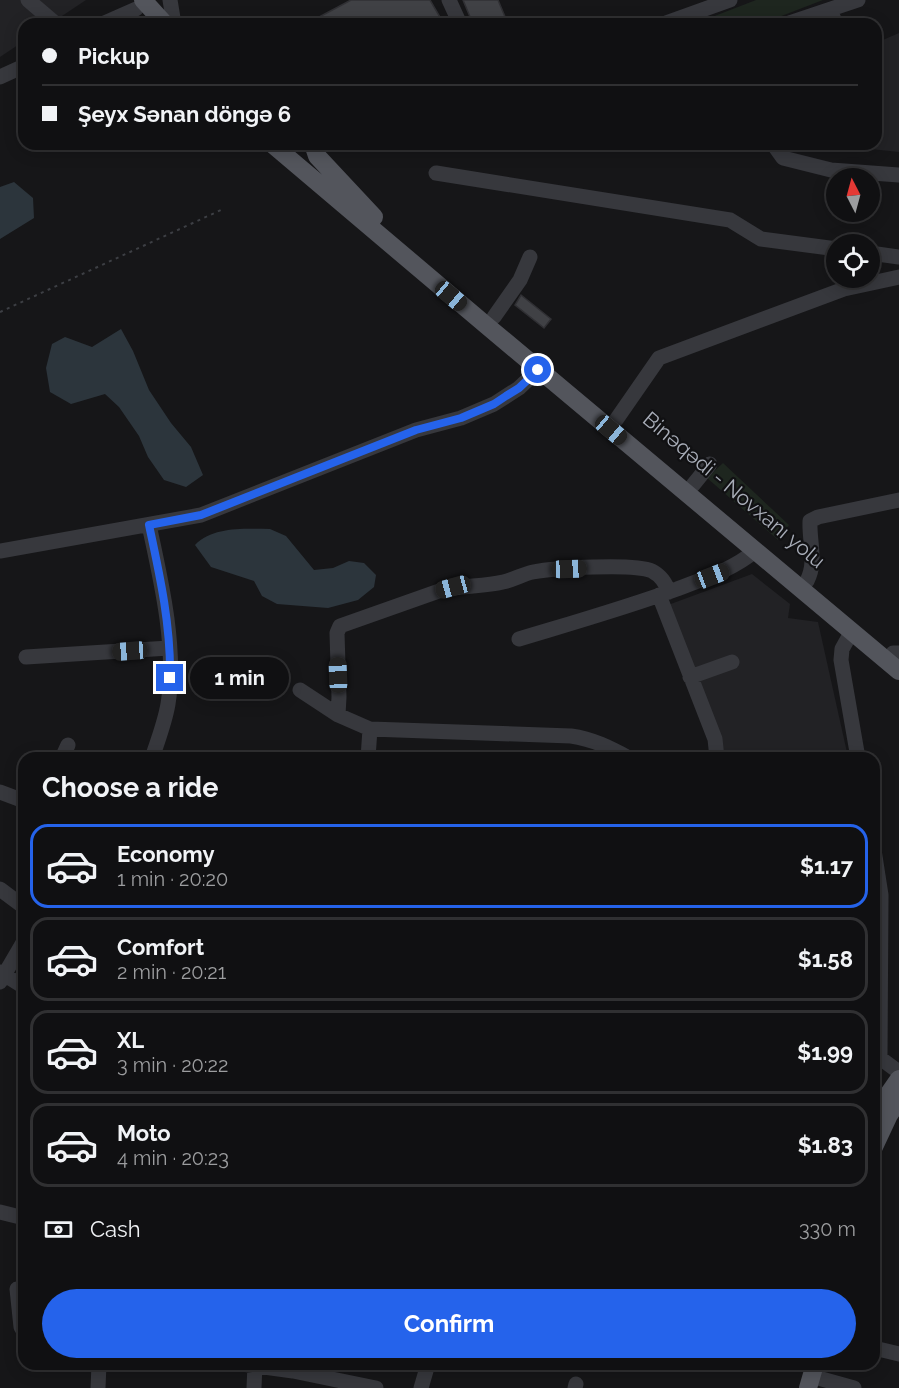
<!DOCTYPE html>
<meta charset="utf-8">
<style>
:root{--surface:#101012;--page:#19191b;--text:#f1f3f6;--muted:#9c9d9f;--line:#303032;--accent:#2563eb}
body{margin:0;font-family:Raleway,sans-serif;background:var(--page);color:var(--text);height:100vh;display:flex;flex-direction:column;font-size:22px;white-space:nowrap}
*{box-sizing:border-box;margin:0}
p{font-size:20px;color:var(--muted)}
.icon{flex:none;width:33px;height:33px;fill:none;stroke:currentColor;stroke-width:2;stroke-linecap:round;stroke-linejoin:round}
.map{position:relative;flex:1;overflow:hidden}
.side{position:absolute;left:18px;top:752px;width:862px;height:618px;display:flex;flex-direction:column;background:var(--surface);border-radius:18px;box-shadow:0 3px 15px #0003,0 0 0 2px var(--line)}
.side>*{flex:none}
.top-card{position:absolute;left:18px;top:18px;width:864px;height:132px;border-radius:18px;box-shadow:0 3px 15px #0003,0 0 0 2px var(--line);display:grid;align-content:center;height:132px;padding:0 24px;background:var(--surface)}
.needle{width:39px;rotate:354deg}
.fabs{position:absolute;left:826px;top:168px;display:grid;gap:12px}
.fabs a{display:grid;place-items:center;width:54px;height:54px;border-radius:50%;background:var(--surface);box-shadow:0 3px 15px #0003,0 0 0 2px var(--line);font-size:30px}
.end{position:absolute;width:27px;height:27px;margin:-14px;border:8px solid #2563eb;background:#fff;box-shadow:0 0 0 3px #fff}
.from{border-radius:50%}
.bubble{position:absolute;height:42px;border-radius:21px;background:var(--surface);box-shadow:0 3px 15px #0003,0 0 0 2px var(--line);font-size:20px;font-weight:700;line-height:42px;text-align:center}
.car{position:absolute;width:18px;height:36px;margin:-18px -9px;border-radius:8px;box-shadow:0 0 4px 2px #0007;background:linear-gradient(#222 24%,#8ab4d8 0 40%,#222 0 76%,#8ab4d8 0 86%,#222 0)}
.top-card b{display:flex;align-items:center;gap:21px;height:57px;font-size:22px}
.top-card b+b{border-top:2px solid var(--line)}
.top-card i{width:15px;height:15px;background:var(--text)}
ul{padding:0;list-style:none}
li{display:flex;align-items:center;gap:18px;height:84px;margin:0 12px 9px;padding:0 12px;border:3px solid var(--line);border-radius:18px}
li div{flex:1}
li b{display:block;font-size:22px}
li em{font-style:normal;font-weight:700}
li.active{border-color:var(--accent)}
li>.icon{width:54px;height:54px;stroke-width:1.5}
h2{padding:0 24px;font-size:27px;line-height:72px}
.pay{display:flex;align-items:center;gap:15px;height:66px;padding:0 24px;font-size:22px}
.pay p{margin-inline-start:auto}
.action{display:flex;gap:12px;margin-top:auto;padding:12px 24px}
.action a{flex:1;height:69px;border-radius:36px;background:var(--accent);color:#fff;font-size:24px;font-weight:700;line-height:69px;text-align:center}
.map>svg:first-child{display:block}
</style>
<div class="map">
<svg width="899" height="1388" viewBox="0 0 899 1388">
<rect width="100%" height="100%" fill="#161618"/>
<path fill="#222225" d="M0,0H86L50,24H24V41L0,57Z
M899,33V152L833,145L876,144V43Z
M752,574L790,604L788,618L818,622L848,757H726L668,605Z"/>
<path fill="#1e261f" d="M756,0H823L761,24H694Z
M723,463L789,525L778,540L707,478Z"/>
<path fill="#2c353c" d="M14,182L33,198L34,218L0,239V187Z
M121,329L133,351L149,390L171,423L191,447L203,475L186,487L164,480L148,457L139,436L119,407L105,394L71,404L50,392L46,368L52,344L65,337L92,347Z
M270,529L286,536L314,570L333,568L349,561L364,563L376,575L374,587L358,600L328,608L277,604L262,596L254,581L211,567L195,545C214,526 245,529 270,529Z"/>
<path fill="#404145" stroke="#303034" stroke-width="1.5" d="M351,0H430L444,24H306Z
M463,0H498L508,24H473Z
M521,295L551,319L544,328L515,305Z"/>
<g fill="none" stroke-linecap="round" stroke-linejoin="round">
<path stroke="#3d3f44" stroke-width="2" stroke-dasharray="3 4.5" stroke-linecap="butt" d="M0,312L221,210"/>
<path stroke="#37383d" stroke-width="15" d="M28,0L56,24
M170,0L174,24
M449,0L460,24
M830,10L836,24
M102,24L136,9
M663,24L730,0
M786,24L858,0
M0,77L24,66
M773,144L783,158L831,170L899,175
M436,173L730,220L761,239L837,249
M870,253L899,257
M494,317L520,280L530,257
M616,420L659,358L844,289L899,277
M693,485L710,464
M149,525C161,580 177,649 168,704C165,722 158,740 152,758
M0,551L201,515L416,430L461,418L494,404L519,388L538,370
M807,581C817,562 809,541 810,521L818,517L899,500
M659,595L715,739L717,758
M852,631L842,649L841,660L858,758
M519,639C572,623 625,608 677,589C705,578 732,570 755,551
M893,653H899
M26,657L169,648
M690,677L732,662
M300,690L338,715L370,729L571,736C593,739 610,748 629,758
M338,715L339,697L337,633L340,626L439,591C460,585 482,587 503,582C513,580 523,574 533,572C554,568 634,563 652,571C661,576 665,582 669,592
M62,758L68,745
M368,758L370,729
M0,792L24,801
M874,850L881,895L880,1058
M0,889L24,907
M0,972L24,987
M0,982L24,941
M874,1058H880L899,1072
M0,1212L24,1218
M17,1289L21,1327L24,1332
M874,1348L899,1354
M242,1364L293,1371L376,1388
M811,1376L854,1388
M98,1388L99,1364
M254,1388L255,1364
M421,1388L428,1364
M575,1388L576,1384"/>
<path stroke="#53555c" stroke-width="18" d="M143,0L165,24
M272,144L487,326L899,671
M313,144L317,156L374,217
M874,1115L899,1079
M874,1147L889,1115L899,1100
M808,1388L815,1364"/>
</g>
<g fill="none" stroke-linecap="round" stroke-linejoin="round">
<path stroke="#2563eb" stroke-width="8" d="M170,678C171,626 160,576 149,525L201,515L416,430L461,418L494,404L506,396L519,388L538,370"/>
</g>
<g text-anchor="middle" stroke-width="4.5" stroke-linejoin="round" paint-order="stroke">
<g font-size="21" fill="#a8adb8" stroke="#111113">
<text transform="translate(734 490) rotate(40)" y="7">Binəqədi - Novxanı yolu</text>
</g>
</g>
</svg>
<div class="fabs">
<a><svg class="needle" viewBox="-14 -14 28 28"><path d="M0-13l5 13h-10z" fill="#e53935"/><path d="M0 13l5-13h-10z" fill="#9c9d9f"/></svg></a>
<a><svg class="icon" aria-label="locate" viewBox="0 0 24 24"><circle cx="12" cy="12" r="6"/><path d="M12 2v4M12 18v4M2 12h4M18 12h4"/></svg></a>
</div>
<i class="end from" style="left:538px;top:370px"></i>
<i class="end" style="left:170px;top:678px"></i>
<div class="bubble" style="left:190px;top:657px;width:99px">1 min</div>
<i class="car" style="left:451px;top:296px;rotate:130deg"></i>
<i class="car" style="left:611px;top:430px;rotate:130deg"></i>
<i class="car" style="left:569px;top:569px;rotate:88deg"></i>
<i class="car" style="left:712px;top:576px;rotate:69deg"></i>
<i class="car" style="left:453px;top:587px;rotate:255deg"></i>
<i class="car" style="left:130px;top:651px;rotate:266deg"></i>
<i class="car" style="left:338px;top:675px;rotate:358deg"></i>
<div class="top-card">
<b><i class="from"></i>Pickup</b>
<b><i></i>Şeyx Sənan döngə 6</b>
</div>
<section class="side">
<h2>Choose a ride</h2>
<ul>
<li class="active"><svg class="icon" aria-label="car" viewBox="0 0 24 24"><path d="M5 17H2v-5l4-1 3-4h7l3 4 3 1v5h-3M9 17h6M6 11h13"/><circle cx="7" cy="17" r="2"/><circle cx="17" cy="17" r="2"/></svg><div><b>Economy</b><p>1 min · 20:20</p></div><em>$1.17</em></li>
<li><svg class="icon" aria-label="car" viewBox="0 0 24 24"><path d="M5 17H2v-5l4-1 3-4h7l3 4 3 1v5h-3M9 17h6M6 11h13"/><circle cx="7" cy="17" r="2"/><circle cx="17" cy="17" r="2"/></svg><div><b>Comfort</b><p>2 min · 20:21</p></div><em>$1.58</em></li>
<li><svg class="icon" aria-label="car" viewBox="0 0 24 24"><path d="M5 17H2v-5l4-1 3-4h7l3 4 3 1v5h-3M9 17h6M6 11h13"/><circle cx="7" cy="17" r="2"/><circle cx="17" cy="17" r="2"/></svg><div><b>XL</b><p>3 min · 20:22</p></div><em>$1.99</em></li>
<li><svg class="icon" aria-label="car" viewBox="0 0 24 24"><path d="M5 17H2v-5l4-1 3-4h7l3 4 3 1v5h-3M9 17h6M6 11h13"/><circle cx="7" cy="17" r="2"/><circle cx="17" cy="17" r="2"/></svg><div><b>Moto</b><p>4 min · 20:23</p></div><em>$1.83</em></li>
</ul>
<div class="pay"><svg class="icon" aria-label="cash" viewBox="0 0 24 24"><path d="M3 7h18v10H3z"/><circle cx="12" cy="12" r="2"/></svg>Cash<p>330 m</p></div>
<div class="action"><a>Confirm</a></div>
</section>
</div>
